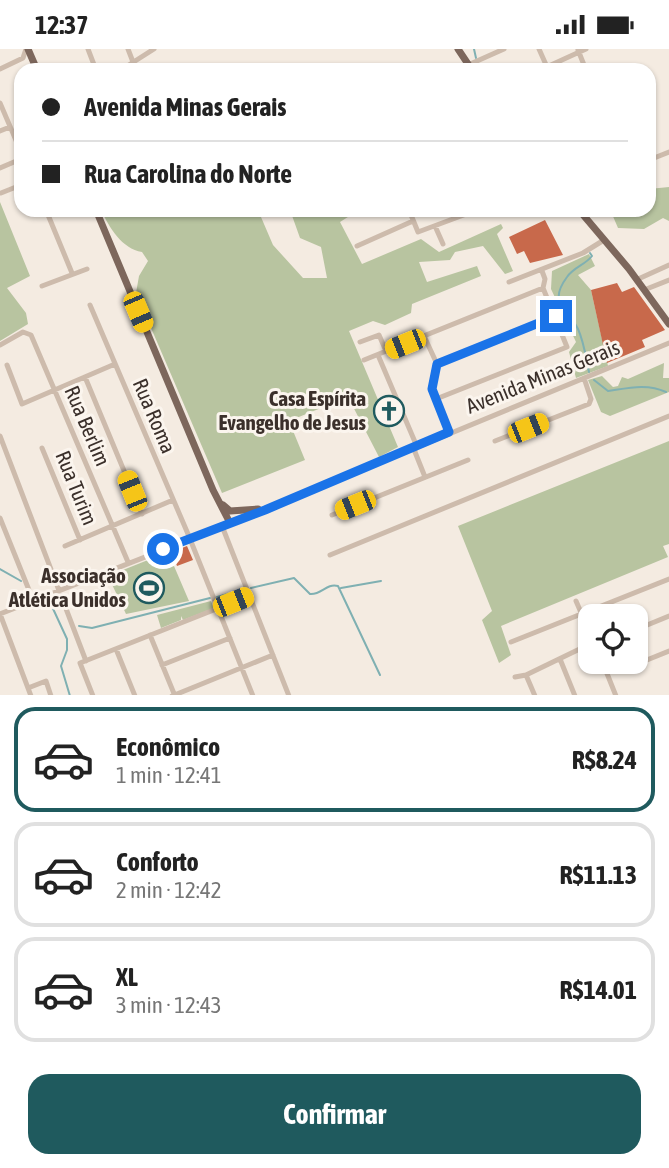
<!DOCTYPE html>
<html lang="pt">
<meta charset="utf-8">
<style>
:root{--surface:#fff;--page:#f2f2f2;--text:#222;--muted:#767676;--line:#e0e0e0;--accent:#1f5a5e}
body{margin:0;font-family:"Asap Condensed",sans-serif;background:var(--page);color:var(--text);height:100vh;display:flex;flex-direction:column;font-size:26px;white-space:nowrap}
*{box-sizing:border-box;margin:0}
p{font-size:23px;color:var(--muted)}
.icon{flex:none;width:38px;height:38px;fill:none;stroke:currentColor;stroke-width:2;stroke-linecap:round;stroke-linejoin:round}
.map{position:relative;height:646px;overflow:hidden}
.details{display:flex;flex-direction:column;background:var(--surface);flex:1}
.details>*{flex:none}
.top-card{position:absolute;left:14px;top:14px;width:642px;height:154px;border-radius:21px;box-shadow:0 2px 5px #0004;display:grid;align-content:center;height:154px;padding:0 28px;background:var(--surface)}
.tools{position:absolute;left:578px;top:555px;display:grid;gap:14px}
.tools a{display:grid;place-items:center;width:70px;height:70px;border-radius:14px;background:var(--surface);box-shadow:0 2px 5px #0004;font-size:35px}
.end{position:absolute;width:32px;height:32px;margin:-16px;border:9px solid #1a73e8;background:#fff;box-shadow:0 0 0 4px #fff}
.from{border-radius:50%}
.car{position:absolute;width:21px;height:42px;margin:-21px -10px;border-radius:9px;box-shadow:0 0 5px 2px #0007;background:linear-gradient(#f5c518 24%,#345 0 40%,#f5c518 0 76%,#345 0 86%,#f5c518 0)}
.top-card b{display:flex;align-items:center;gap:24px;height:66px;font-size:26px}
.top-card b+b{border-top:2px solid var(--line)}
.top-card i{width:18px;height:18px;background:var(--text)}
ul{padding:12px 0 0;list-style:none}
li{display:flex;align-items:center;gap:21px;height:105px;margin:0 14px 10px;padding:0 14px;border:4px solid var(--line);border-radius:21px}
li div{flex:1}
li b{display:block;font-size:26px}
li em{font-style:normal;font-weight:700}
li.selected{border-color:var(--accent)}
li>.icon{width:63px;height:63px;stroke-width:1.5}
.primary-button{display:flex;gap:14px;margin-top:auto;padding:14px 28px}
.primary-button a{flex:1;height:80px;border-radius:21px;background:var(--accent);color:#fff;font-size:28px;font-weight:700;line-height:80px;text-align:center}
.status{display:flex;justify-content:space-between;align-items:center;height:49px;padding:0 35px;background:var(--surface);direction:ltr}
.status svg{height:19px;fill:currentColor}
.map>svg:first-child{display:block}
</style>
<div class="status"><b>12:37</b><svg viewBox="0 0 49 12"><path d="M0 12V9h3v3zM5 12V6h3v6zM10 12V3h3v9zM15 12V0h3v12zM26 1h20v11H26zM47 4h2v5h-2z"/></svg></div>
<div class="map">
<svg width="669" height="647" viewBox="0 0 669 647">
<rect width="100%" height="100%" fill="#f4ebe1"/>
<path fill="#b8c4a0" d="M669,138V172L663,169L644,180L618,179L612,165L607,161H649V140Z
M0,153L30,227L7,239L26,264L28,275L0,292Z
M101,161H258L273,196L303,229H327L321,198L300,189L290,161H359L340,173L362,215L421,190L439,203L501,175L503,179L497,185L513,222L505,225L483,197L455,203L450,211L419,213L427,233L477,217L481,227L412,255L411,264L385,276L373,272L349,282L398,398L379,408L348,348L289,372L305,411L222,444L136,244L139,227L148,212L142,203C122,200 109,178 101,161Z
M589,205L595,217L578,226L591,241L608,317L576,329L569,303L576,293L551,240L552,222Z
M664,314L663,329H669V343L610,367L601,363L588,331L602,327L613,338L618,337L622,328L628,330Z
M669,392V495L663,497L668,508L501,577L511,606L499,614L482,571L492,562L458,477Z
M168,503L189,552L126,565L108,527Z
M211,552L214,559L183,571L181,567V571L161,579L157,566Z"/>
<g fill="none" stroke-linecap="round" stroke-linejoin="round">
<path stroke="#7fb0b2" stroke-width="2" d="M474,0L476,9
M485,15L488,21
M589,323C586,309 584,293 578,280C568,259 547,255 567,228C574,218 585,216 592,207L590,204
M594,331L608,342C628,339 647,334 666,343
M0,520L21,532
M251,539L294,529L310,545C322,546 326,534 338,537L380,626
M341,539L381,532
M217,548L243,541
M49,551L67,590V601L61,617L70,647
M79,577L92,579L210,549"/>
</g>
<path fill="#c8694b" d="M545,171L563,206L530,214L524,202L517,205L509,188Z
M617,234L622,243L634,238L665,281L642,291L645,298L607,314L591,241Z
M187,497L193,511L177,517L172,503Z"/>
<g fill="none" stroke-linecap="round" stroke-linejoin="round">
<path stroke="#cdbbac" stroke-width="5" d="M88,0L96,21
M128,0L133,13
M539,0L547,18
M578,1L586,21
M468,16L504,0
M0,20L23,9L26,0
M121,21L154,0
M540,21L586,0
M0,54L21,103
M0,82L10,78
M649,111L669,103
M0,119L21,110
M1,144L21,136
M46,161L72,224
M409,161L418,183L477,161
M435,177L443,195
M357,197L413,172
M636,231L669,216
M509,233L583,204L604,191
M42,237L87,220
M644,241L669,231
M90,256L188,485L253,647
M424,287L437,315L432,340L449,383
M360,293L379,286L386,302
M0,296L23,283L31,286L128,513
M378,306L415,393V403L425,428
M364,311L543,239
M437,315L557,266
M7,316L22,355L115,315
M85,328L142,465
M436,350L567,298L543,239L545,230L542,222
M0,387L86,612
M495,392L589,355L591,350L584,329
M42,399L80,491
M332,466L468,411
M0,469L33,551
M222,477L289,647
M65,497L173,451
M330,506L669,367
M576,552L590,584
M0,565L265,461L669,294
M0,565L31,647
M635,581L669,567
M150,586L175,647
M511,593L669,530
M116,600L135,647
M560,610L575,647
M602,612L616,647
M637,615L669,602
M162,616L230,589
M526,626L535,647
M515,628L526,626L590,595
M28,639L46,632L51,647
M93,647L80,614L249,547
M172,647L273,606"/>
<path stroke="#7d675c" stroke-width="7" d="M28,0L37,21
M458,0L472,21
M96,161L213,441L230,474
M579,161L629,220L669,275
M223,456L230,462L258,460"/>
</g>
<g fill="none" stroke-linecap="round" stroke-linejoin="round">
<path stroke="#1a73e8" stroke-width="9" d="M163,500L265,461L449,383L432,340L437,315L556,267"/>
</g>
<defs>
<g id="church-ring" transform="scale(1.575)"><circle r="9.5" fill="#fbf5ee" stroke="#1f5a5e" stroke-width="1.5"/><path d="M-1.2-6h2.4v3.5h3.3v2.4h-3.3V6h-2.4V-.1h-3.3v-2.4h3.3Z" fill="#1f5a5e"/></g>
<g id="stadium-ring" transform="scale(1.575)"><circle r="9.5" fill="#fbf5ee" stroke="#1f5a5e" stroke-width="1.5"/><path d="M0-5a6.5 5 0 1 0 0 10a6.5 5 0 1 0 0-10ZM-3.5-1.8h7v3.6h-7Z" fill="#1f5a5e"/></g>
</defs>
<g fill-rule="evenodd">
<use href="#church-ring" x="389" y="362"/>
<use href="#stadium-ring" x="149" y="539"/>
</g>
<g text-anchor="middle" stroke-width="6" stroke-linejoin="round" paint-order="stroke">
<g font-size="21" fill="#3b302b" stroke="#fbf5ee">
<text transform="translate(543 328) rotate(-22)" y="7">Avenida Minas Gerais</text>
<text transform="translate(154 367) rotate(67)" y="7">Rua Roma</text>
<text transform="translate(87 377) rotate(67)" y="7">Rua Berlim</text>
<text transform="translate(76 439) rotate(68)" y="7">Rua Turim</text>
</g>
<g font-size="21" font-weight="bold" fill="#3b302b" stroke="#fbf5ee" text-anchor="end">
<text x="366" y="357">Casa Espírita<tspan x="366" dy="24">Evangelho de Jesus</tspan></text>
<text x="126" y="534">Associação<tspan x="126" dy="24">Atlética Unidos</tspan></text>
</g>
</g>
</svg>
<div class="tools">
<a><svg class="icon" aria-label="locate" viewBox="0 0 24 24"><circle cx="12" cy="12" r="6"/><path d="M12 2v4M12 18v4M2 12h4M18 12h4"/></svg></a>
</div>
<i class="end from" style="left:163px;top:500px"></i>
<i class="end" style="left:556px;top:267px"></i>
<i class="car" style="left:138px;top:263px;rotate:157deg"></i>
<i class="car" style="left:405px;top:295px;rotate:248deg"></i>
<i class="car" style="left:528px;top:379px;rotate:68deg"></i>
<i class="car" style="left:132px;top:442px;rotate:338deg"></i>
<i class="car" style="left:355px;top:456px;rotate:248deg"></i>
<i class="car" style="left:233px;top:553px;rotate:68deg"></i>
<div class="top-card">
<b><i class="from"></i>Avenida Minas Gerais</b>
<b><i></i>Rua Carolina do Norte</b>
</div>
</div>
<section class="details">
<ul>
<li class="selected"><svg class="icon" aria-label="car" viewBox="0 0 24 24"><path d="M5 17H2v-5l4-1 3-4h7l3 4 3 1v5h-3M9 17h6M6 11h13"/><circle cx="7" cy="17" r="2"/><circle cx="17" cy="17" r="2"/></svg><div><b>Econômico</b><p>1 min · 12:41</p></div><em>R$8.24</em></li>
<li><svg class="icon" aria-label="car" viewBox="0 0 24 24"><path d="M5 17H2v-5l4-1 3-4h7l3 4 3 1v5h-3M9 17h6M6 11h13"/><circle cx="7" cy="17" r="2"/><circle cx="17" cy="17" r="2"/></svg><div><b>Conforto</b><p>2 min · 12:42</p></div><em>R$11.13</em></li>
<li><svg class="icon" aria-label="car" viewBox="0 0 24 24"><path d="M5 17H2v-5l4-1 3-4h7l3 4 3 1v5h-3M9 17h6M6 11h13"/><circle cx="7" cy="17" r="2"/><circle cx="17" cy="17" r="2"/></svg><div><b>XL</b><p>3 min · 12:43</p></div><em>R$14.01</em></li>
</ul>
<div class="primary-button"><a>Confirmar</a></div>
</section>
